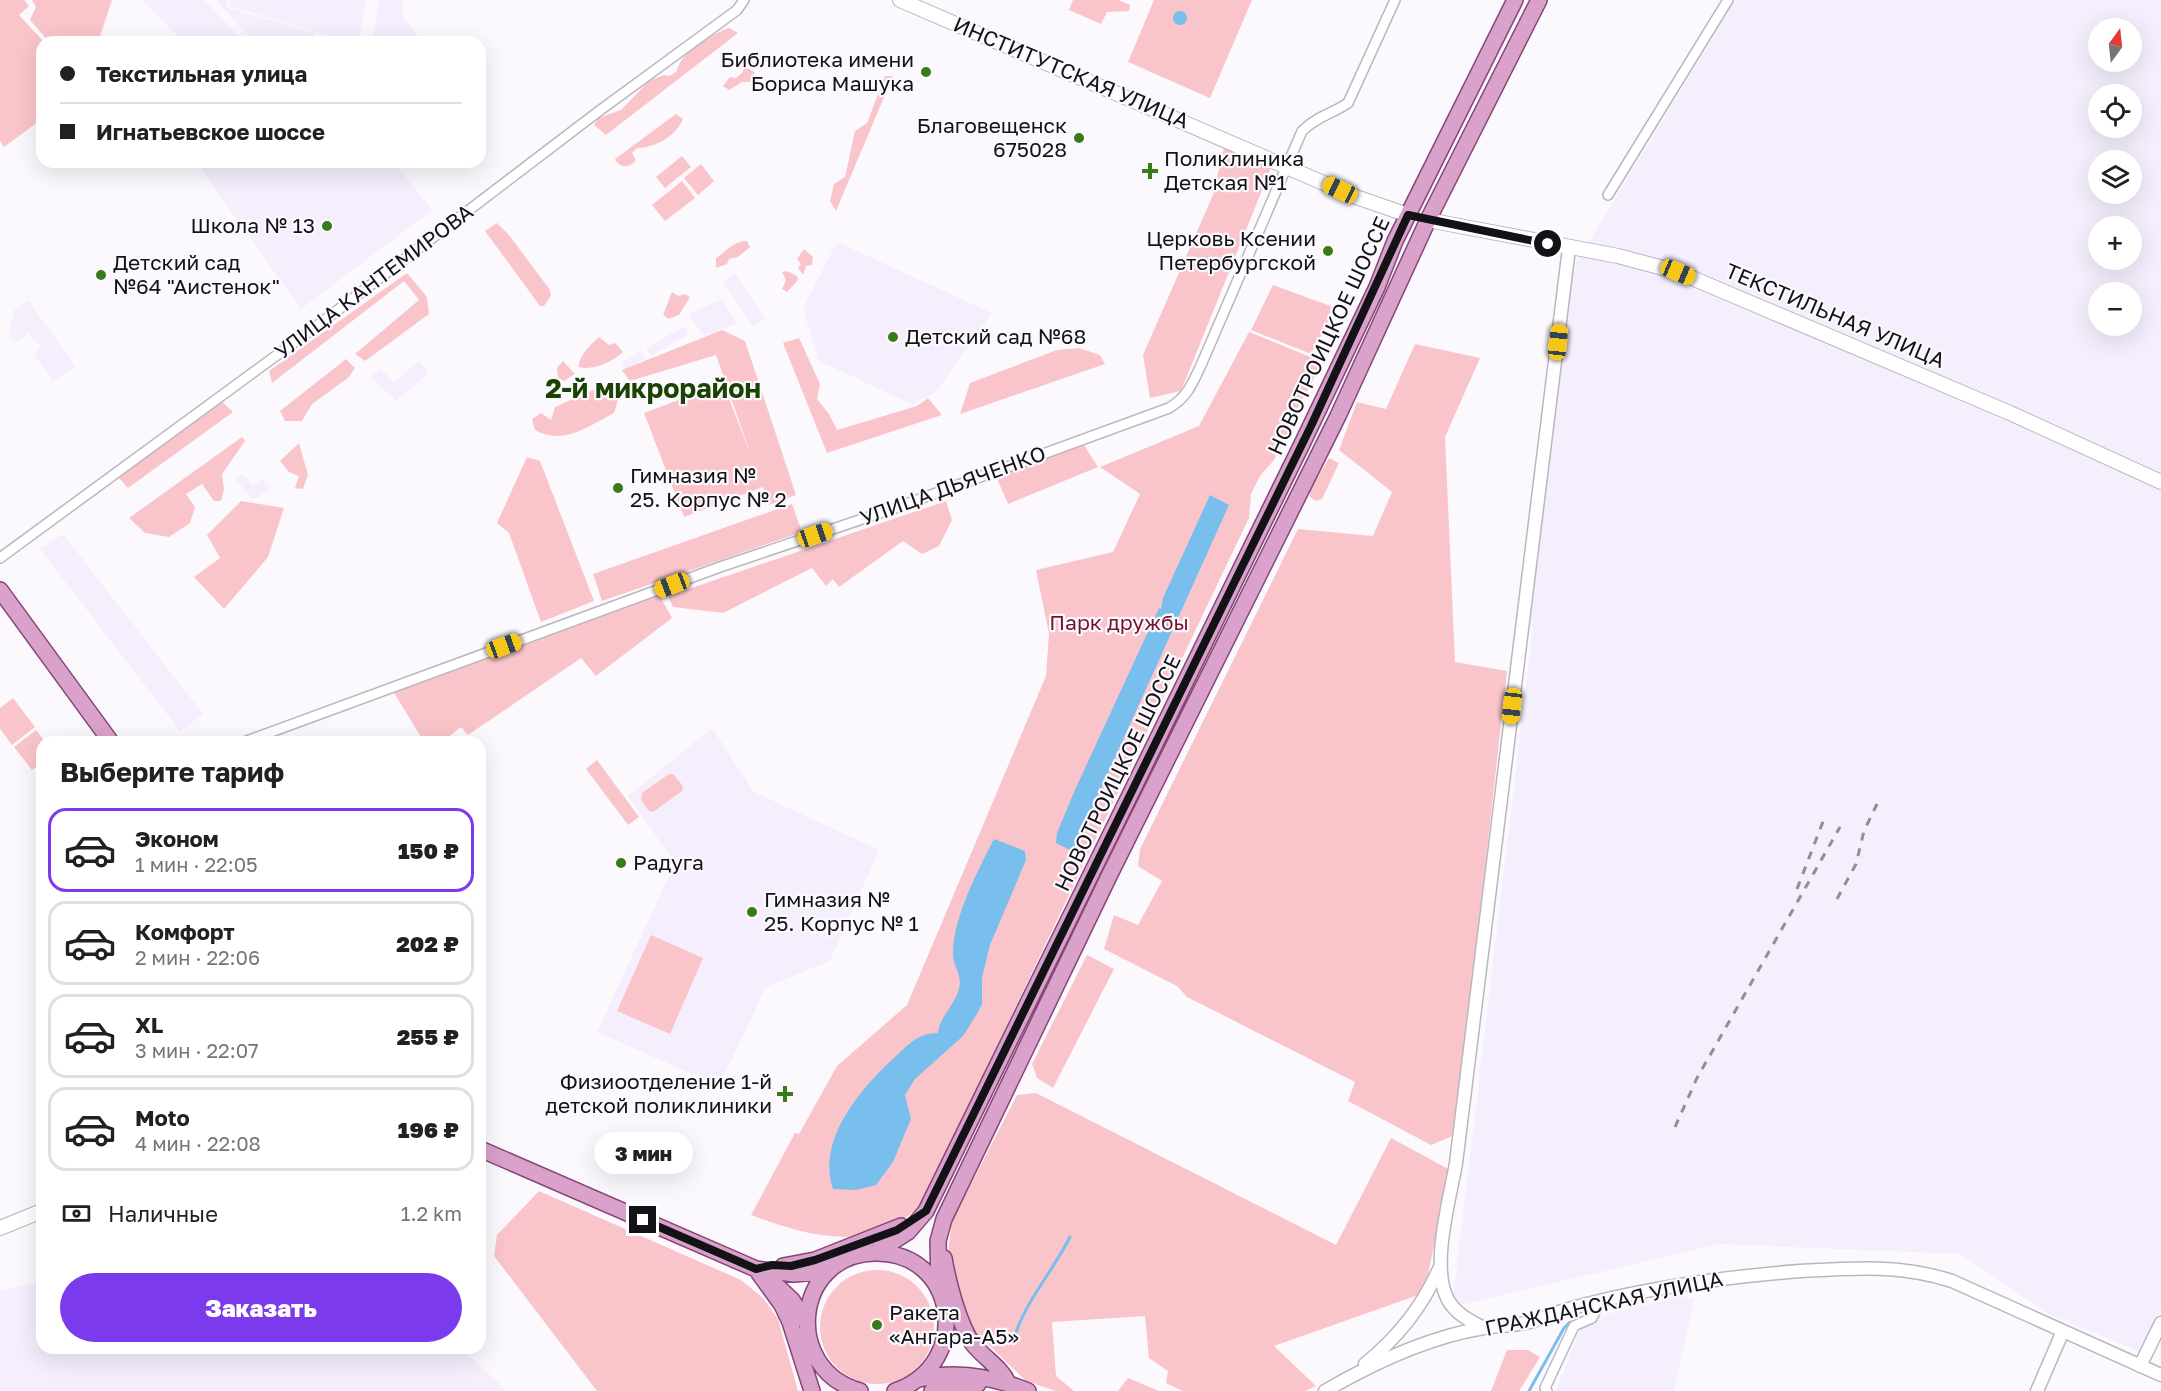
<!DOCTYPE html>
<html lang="ru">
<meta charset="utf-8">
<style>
:root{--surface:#fff;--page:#f2f2f2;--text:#202124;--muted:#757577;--line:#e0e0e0;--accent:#7c3aed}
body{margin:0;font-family:"Golos Text",sans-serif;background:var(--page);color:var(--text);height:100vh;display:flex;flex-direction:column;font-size:22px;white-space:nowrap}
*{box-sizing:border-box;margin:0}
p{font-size:20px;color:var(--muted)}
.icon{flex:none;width:33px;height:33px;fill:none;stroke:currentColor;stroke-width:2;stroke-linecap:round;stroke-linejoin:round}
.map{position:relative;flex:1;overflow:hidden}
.side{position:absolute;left:36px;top:736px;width:450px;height:618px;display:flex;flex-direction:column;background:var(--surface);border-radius:18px;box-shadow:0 6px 24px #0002}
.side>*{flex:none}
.banner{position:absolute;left:36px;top:36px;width:450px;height:132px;border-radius:18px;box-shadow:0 6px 24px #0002;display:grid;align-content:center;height:132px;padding:0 24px;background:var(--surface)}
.needle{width:39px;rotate:15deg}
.buttons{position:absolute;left:2088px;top:18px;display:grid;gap:12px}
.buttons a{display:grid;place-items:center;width:54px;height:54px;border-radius:50%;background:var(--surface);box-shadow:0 6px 24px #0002;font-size:30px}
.end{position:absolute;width:27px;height:27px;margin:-14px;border:8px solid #131216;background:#fff;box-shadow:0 0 0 3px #fff}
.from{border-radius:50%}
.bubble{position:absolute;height:42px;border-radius:21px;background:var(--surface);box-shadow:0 6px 24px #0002;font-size:20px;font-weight:800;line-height:42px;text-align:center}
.car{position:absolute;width:18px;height:36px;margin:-18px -9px;border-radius:8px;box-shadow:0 0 4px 2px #0007;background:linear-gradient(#f5c518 24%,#345 0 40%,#f5c518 0 76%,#345 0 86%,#f5c518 0)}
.banner b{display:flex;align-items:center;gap:21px;height:57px;font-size:22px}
.banner b+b{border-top:2px solid var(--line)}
.banner i{width:15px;height:15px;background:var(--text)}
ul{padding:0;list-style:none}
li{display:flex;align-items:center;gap:18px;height:84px;margin:0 12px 9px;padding:0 12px;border:3px solid var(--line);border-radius:18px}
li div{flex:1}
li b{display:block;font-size:22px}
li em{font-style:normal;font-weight:800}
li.active{border-color:var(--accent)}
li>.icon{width:54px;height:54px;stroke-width:1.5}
h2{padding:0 24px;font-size:27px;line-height:72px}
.pay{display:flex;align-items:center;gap:15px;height:66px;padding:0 24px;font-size:22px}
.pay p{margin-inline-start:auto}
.primary-button{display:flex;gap:12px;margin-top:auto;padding:12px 24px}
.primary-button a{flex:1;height:69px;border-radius:36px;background:var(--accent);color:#fff;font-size:24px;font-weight:800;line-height:69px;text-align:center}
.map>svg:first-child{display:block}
</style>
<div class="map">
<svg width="2161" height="1391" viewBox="0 0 2161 1391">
<rect width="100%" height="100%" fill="#fbf9fd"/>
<path fill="#f4eefd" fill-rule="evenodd" d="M142,0H204L244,42H185Z
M216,0H228L226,7L316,33L304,42H255Z
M231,0H366L358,42H350L229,6Z
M379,0H402L404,19L401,22L405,19L421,42H372Z
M1736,0H2161V1310L2140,1352L2049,1314L1960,1254L1719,1244L1452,1307L1533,627L1528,625L1571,271H1575L1576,263ZM2098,28H2132V62H2098ZM2098,94H2132V128H2098ZM2098,160H2132V194H2098ZM2098,226H2132V260H2098ZM2098,292H2132V326H2098Z
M196,162H401L397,166L432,210L301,309Z
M837,242L992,313L935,393L912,404L819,361L803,309Z
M735,273L765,318L753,327L723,282Z
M722,299L737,323L704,336L689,314Z
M28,300L76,367L53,381L34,355L40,346L28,333L16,343L9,336L14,310Z
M685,326L689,334L650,356L646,348Z
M641,351L646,358L625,369L622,362Z
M419,361L429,373L396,401L371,377L381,369L394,383Z
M242,474L253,485L262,479L271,488L252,500L236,479Z
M63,534L203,714L180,731L40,549Z
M712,728L754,792L879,850L830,961L766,987L719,1086L597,1032L675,863L628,796Z
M42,1281V1348L462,1349L507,1391H0V1291Z
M1684,1296L1694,1300L1674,1391H1556L1582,1325L1611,1313Z"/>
<path fill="#fac5ca" d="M0,0H24L29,6L19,15L44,42L42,119L4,147L0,141Z
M32,0H112L98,42H49L30,20L36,7Z
M1073,0H1119L1130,5L1129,11L1107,12L1101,24L1069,10Z
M1154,0H1252L1210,98L1128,62Z
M729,28L738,33L606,135L594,125L598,118L621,110L649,81L664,75L670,76L677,71C680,52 712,34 729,28Z
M745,66L755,73L750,82H742L729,90L723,86L730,77L736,78L742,73Z
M885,76H893L836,211L830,201L834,184L845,177L855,131L867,123Z
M676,114L683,119C676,136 655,148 637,148L632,153L636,160C630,168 620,169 615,159Z
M1224,147L1271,168L1181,391L1150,398L1143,355L1213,195Z
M682,156L691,167L665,188L656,177Z
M701,164L714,181L698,195L684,178Z
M682,181L695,198L665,221L652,205Z
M497,223L509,235L550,290L551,296L544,306H540L485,231Z
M747,241L750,247L738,257L729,259L727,264L716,268V258C727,251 733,241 747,241Z
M804,249L813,257L812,265L806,266L803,275L798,268L801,264L797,259Z
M787,271L797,276L798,280L787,292L782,289L786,280L782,272Z
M407,273L427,297L429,314L365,361L355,354L419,300L404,281L272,383L269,371Z
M1273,285L1336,308L1311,354L1251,330Z
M672,292L678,296L685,294L690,297L679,315L669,319L663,315Z
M722,330L745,341L796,495L769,505L763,487L684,517L644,413L723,383L751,455L716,355L630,381L622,370Z
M1249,332L1323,362L1293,417L1289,431L1274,460L1260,476L1251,494L1249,518L922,1203C874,1255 809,1237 751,1215L795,1133L799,1134L837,1066L907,1005L1046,676L1049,634L1036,570L1113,552L1140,494L1100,467L1199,426Z
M599,337L609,345L615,343L623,352C612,362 593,371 579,367C578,357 591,344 599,337Z
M799,338L820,384L817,399L829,414L837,430L917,406L928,398L942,415L827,453L783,343Z
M1415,344L1480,358L1445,437L1455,662L1507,671L1455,1135L1431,1145L1348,1101L1355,1082L1187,997L1177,986L1104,949L1114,915L1138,925L1162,881L1138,866L1140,849L1298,529L1373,536L1392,492L1339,450L1357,402L1386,409Z
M1079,348L1100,355L1105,364L960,414L970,383L1057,350Z
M346,359L355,368L348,378L312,404L302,421H285L280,411Z
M563,361L575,374L564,381L558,378L557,368Z
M611,382L616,384L619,397L614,413C589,426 563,446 535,430L532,419L541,413L551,420L555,407Z
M221,401L233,412L128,488L119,478Z
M242,437L245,441L222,474L224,489L221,501H214L202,484L186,494L195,507L190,523L169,537L145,533L129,518Z
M299,443L308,475L303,489L295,488L299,476L289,472L280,461Z
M1084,445L1098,467L1008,504L995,474Z
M527,457L540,461L594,601L541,622L509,533L497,523Z
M1329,458L1339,463L1322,499L1316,501L1310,497V491Z
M241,501L284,508L268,557L224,609L194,577L220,558L207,535Z
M946,501L952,520L939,546L922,554L903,541L839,587L833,579L826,586L812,568L723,613L673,607L668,596Z
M792,504L802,532L602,601L593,574Z
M657,591L672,618L596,676L581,658L468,735L461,727L442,742H424L391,688Z
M13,698L35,727L12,745L0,729V708Z
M36,730L45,742H42V763L32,770L14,747Z
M597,760L639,817L628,825L586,769Z
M669,774H673L683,786L682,791L653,812L648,810L641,800L642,793Z
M651,935L703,958L670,1034L617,1011Z
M1087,955L1114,969L1053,1088L1037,1078L1032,1064Z
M1036,1093L1336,1245L1391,1138L1450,1170L1424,1293L1274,1346L1316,1386L1305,1391H1183L1166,1383L1168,1371L1149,1358L1145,1316L1052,1322L1056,1376L1074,1391H1056L1026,1381L970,1327L948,1253L952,1221L1017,1095Z
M539,1191L741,1280L763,1298L778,1319L798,1391H597L494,1256L497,1235Z
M820 1327a57 57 0 1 1 114 0a57 57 0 1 1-114 0Z
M1507,1350H1528L1540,1357L1519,1391H1491Z
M1128,1378L1159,1391H1118Z"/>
<path fill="#78bfed" d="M1173 18a7 7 0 1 1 14 0a7 7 0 1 1-14 0Z
M1210,495L1229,505L1076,844L1070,850L1056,843L1057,833L1074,792L1159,608L1161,609L1163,598Z
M994,839L1025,851L1026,860L990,945L982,978V1004L977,1014L963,1036L915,1079L905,1095L911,1119L893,1162L876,1185L856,1190L833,1189C816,1140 861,1088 895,1057C909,1044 918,1033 938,1033C940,1015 955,1006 959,988C963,976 952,965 953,953C953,918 978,870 994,839Z"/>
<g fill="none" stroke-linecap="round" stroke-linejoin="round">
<path stroke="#78bfed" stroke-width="3" d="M1009,1337L1015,1335C1027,1299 1053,1271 1070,1237
M1529,1391L1564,1328L1569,1323L1576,1321"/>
<g stroke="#bab6c0" stroke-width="12">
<path id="minor" d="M1608,195L1728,0
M0,558L322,322L599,111L737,10L744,0
M244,742L720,567L898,507L1169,408C1188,397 1193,382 1202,363L1302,131C1319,115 1330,115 1348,103L1395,0
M1547,1391L1545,1388L1574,1326L1592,1318L1600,1302"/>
</g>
<g stroke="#bab6c0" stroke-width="15">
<path id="tertiary" d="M1484,1328C1470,1321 1456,1314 1448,1300C1430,1267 1450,1199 1456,1163L1569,248
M1365,1364C1399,1336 1422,1307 1440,1267
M2140,1366L2161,1323
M1325,1391C1373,1363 1428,1337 1484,1328C1500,1325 1517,1326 1533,1321C1546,1317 1559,1311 1572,1308C1645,1288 1723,1277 1800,1271C1853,1268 1900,1264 1952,1281L2161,1375
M2037,1391L2063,1331"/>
</g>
<g stroke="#bab6c0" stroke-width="16">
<path id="secondary" d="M900,0L1356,197L1408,215
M1428,220L1618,256L1678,272L2010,413L2161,482
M0,1228L42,1211"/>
</g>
<g stroke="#844776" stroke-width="18">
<path id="primary" d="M0,590L111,742
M480,1149L756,1269L794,1274L829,1271
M875,1253L908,1232L926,1211L1302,444L1377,287L1395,241L1515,0
M944,1258C948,1282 959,1325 973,1344C984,1358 1001,1367 1008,1383
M783,1266L815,1260L901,1226
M756,1269L782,1305L790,1322L812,1391
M775,1284L792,1300L806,1322
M939,1290L938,1241L944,1219L1110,874L1338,416L1428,220L1539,0
M919,1379C956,1370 994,1377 1028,1391
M860,1391C782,1369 794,1255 874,1253C957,1250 974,1364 895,1391
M932,1391L944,1385L978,1384"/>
</g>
<use href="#minor" stroke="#fff" stroke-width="9"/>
<use href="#tertiary" stroke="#fff" stroke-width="12"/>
<use href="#secondary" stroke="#fff" stroke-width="14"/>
<use href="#primary" stroke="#daa1cb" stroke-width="15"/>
<path stroke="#908f93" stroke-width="3" stroke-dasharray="8 8" stroke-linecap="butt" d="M1797,889L1824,819
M1837,899L1856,864L1864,831L1877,804
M1675,1127L1697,1078L1840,827"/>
</g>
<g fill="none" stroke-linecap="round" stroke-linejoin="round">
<path stroke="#131216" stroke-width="8" d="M643,1220L756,1269L772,1265L791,1266L815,1260L897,1230L926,1211L1311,426L1408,215L1548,244"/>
</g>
<g fill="#397a19" stroke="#fbf9fd" stroke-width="2">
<circle cx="926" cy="72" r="6"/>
<circle cx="1079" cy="138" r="6"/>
<path d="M1147 162h6v6h6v6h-6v6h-6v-6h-6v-6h6z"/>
<circle cx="327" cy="226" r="6"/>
<circle cx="1328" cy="251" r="6"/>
<circle cx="101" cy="275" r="6"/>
<circle cx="893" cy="337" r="6"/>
<circle cx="618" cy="488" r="6"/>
<circle cx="621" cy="863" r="6"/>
<circle cx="752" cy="912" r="6"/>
<path d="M782 1085h6v6h6v6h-6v6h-6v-6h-6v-6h6z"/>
<circle cx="877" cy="1325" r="6"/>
</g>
<g text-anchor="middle" stroke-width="4.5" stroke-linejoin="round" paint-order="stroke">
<g font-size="21" fill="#131216" stroke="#fbf9fd" text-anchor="start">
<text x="914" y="67" text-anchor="end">Библиотека имени<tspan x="914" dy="24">Бориса Машука</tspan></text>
<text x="1067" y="133" text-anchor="end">Благовещенск<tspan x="1067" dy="24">675028</tspan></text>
<text x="1164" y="166">Поликлиника<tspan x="1164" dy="24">Детская №1</tspan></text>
<text x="315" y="233" text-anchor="end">Школа № 13</text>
<text x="1316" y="246" text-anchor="end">Церковь Ксении<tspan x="1316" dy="24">Петербургской</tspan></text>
<text x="113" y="270">Детский сад<tspan x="113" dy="24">№64 "Аистенок"</tspan></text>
<text x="905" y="344">Детский сад №68</text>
<text x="630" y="483">Гимназия №<tspan x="630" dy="24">25. Корпус № 2</tspan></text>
<text x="633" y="870">Радуга</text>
<text x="764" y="907">Гимназия №<tspan x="764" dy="24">25. Корпус № 1</tspan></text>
<text x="772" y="1089" text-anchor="end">Физиоотделение 1-й<tspan x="772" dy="24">детской поликлиники</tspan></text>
<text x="889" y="1320">Ракета<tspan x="889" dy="24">«Ангара-А5»</tspan></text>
</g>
<g font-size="21" fill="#131216" stroke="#fbf9fd">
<text transform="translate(1071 73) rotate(23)" y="7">ИНСТИТУТСКАЯ УЛИЦА</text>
<text transform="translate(374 282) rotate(-37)" y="7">УЛИЦА КАНТЕМИРОВА</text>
<text transform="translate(1835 316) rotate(23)" y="7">ТЕКСТИЛЬНАЯ УЛИЦА</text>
<text transform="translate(1329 336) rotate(-65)" y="7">НОВОТРОИЦКОЕ ШОССЕ</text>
<text transform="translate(953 486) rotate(-20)" y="7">УЛИЦА ДЬЯЧЕНКО</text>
<text transform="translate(1118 773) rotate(-64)" y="7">НОВОТРОИЦКОЕ ШОССЕ</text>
<text transform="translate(1604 1304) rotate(-12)" y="7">ГРАЖДАНСКАЯ УЛИЦА</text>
</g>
<g font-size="21" fill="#72142d" stroke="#fbf9fd">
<text x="1119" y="630">Парк дружбы</text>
</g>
<g font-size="27" font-weight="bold" fill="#194203" stroke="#fbf9fd">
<text x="653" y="398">2-й микрорайон</text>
</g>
</g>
</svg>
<div class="buttons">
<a><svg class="needle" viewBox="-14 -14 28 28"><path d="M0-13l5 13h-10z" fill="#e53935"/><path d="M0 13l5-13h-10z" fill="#757577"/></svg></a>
<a><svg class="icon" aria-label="locate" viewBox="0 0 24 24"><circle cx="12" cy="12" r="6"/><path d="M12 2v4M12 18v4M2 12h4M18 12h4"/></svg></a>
<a><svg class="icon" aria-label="layers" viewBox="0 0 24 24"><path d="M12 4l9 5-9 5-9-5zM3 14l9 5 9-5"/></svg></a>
<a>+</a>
<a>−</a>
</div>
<i class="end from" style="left:1548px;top:244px"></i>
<i class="end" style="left:643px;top:1220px"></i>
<div class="bubble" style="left:594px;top:1132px;width:99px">3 мин</div>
<i class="car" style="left:1340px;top:190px;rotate:295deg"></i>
<i class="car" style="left:1678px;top:272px;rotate:113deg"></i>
<i class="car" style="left:1558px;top:342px;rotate:6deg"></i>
<i class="car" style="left:815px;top:535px;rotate:71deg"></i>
<i class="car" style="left:672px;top:585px;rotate:249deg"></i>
<i class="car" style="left:504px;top:646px;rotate:70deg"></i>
<i class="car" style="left:1512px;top:706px;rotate:187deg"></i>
<div class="banner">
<b><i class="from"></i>Текстильная улица</b>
<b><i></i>Игнатьевское шоссе</b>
</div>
<section class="side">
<h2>Выберите тариф</h2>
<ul>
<li class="active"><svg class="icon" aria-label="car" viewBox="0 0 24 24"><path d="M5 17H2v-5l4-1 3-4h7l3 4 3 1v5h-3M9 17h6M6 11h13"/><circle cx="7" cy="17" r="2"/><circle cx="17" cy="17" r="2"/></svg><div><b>Эконом</b><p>1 мин · 22:05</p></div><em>150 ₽</em></li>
<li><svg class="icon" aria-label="car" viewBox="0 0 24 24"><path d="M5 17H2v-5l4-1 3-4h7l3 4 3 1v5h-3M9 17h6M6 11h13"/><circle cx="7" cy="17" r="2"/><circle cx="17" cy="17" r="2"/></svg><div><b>Комфорт</b><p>2 мин · 22:06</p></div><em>202 ₽</em></li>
<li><svg class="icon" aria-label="car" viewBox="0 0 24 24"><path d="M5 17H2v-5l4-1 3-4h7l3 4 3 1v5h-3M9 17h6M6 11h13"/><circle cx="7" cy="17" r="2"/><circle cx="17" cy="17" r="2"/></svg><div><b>XL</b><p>3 мин · 22:07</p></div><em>255 ₽</em></li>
<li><svg class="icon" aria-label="car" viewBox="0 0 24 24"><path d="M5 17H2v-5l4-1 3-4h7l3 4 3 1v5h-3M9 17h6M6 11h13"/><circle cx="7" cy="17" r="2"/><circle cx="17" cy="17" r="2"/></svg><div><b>Moto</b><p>4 мин · 22:08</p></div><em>196 ₽</em></li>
</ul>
<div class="pay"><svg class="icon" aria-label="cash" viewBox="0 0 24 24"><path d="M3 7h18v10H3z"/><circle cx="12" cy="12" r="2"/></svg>Наличные<p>1.2 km</p></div>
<div class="primary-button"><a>Заказать</a></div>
</section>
</div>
